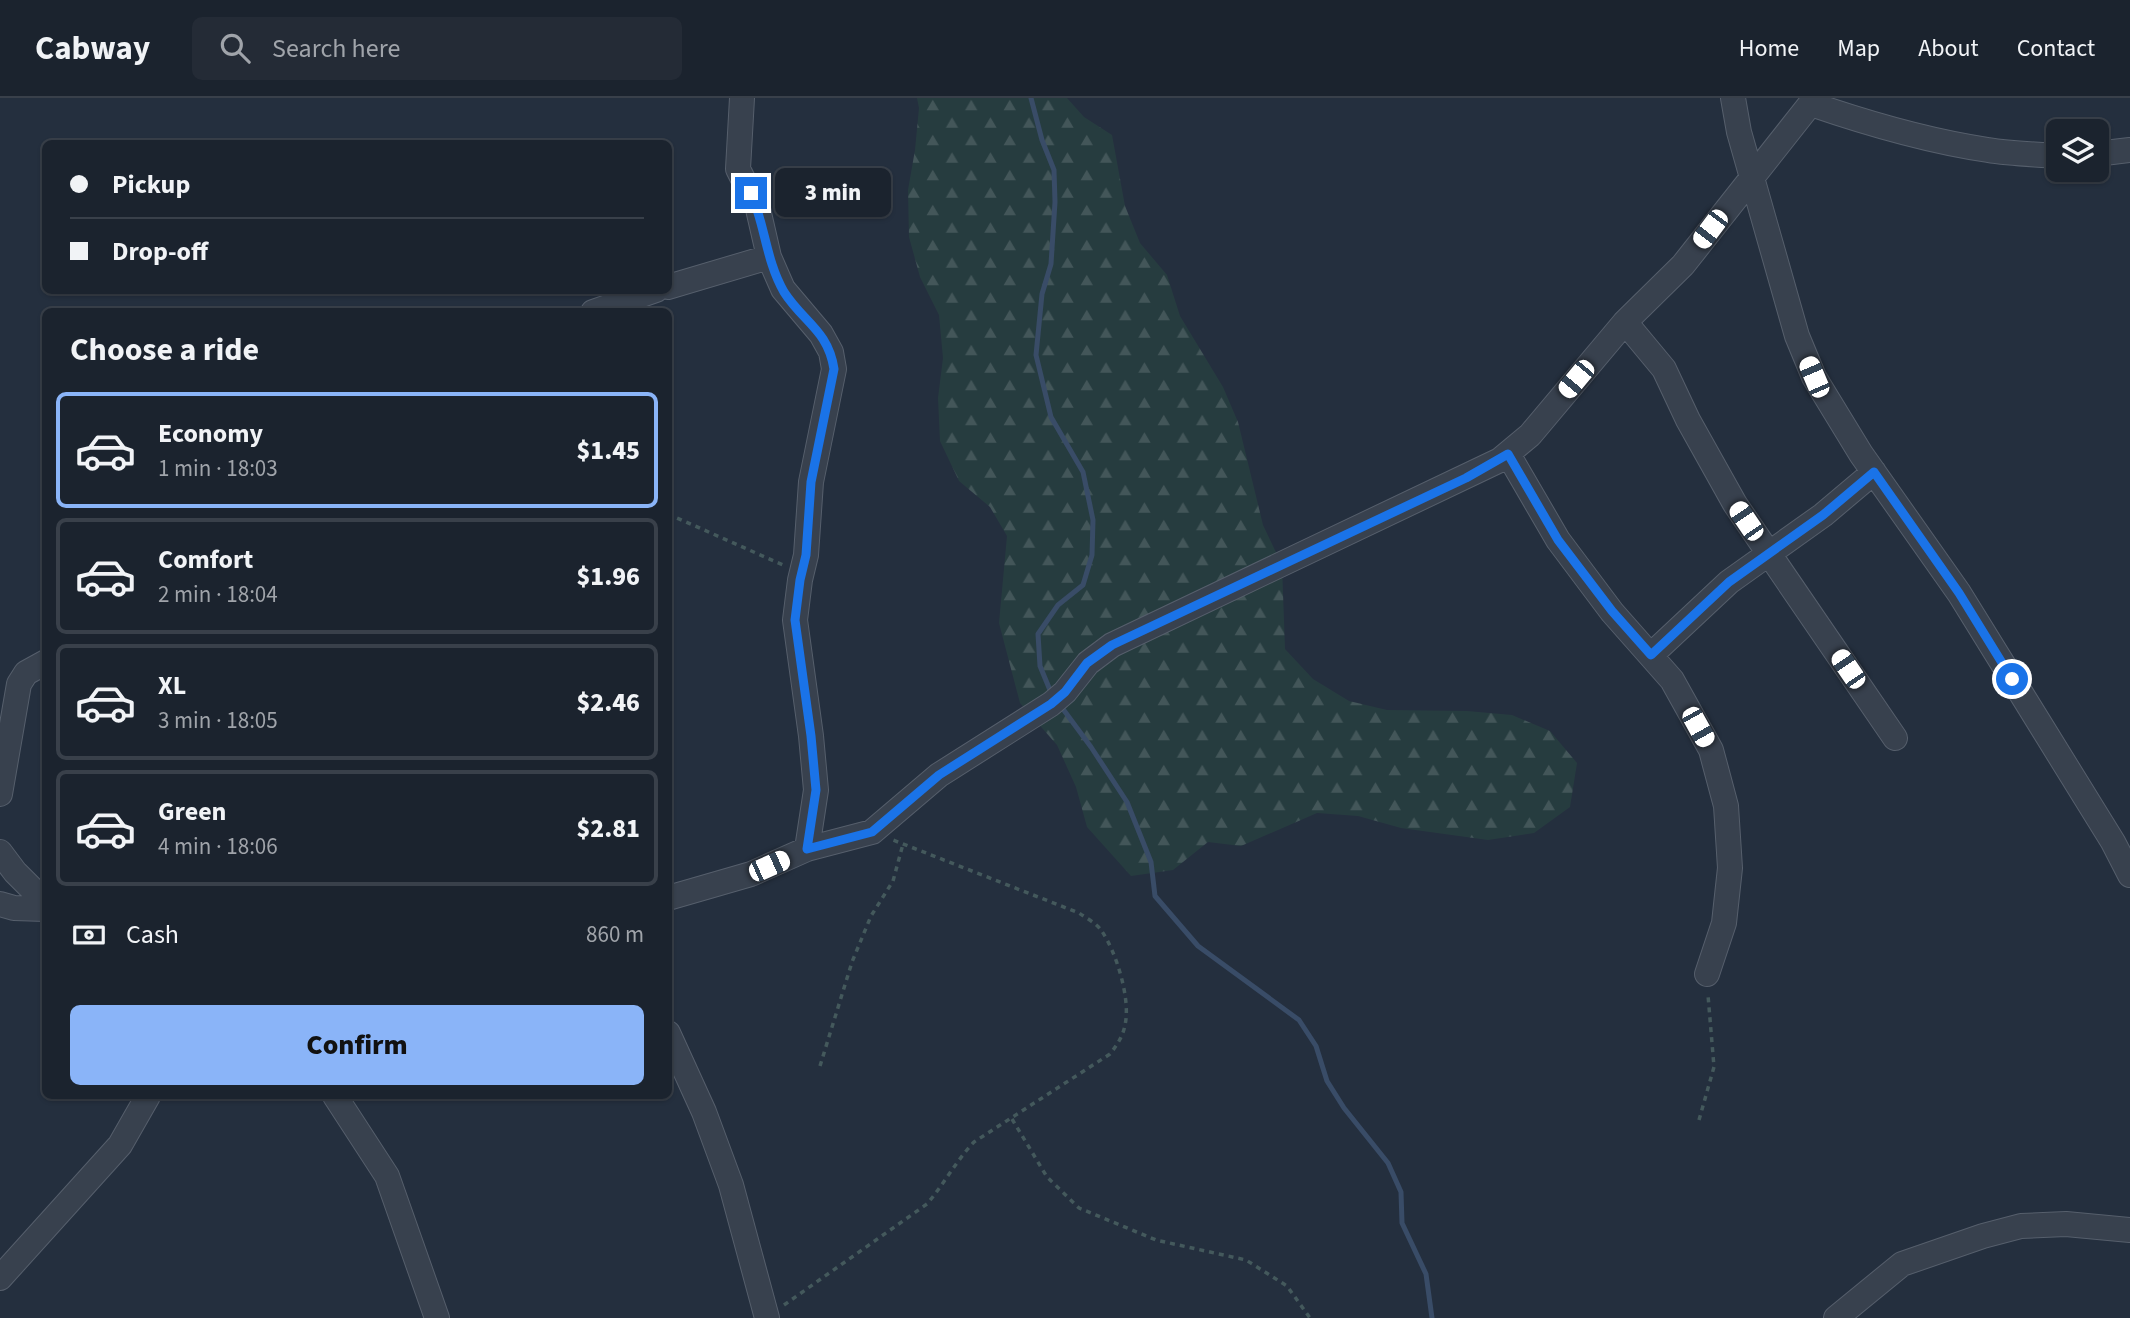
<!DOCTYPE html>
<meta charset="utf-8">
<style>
:root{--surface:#1b232e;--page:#242b36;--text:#f1f3f6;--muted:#a0a4aa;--line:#39404a;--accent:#8ab4f8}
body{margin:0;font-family:"Source Sans 3",sans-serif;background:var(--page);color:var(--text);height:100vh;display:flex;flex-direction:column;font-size:26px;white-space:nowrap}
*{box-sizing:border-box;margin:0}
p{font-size:23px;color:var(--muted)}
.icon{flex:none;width:38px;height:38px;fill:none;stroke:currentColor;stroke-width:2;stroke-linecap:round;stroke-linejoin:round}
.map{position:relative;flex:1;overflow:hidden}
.panel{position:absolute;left:42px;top:210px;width:630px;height:791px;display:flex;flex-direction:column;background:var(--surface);border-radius:10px;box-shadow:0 2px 5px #0004,0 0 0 2px var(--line)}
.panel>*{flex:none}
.banner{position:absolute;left:42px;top:42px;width:630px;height:154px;border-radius:10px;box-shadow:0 2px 5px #0004,0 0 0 2px var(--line);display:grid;align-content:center;height:154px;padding:0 28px;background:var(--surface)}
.controls{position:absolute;left:2046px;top:21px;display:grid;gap:14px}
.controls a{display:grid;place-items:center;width:63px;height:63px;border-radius:10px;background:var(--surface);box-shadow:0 2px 5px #0004,0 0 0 2px var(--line);font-size:35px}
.end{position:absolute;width:32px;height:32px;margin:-16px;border:9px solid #1a73e8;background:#fff;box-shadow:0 0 0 4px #fff}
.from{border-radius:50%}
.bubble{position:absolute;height:49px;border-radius:10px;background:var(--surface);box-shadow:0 2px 5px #0004,0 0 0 2px var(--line);font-size:23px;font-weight:800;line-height:49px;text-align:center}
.car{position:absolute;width:21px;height:42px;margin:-21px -10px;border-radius:9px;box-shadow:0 0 5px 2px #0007;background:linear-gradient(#fff 24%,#345 0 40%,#fff 0 76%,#345 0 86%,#fff 0)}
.banner b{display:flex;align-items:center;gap:24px;height:66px;font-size:26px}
.banner b+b{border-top:2px solid var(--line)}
.banner i{width:18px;height:18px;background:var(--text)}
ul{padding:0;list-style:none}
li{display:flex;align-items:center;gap:21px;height:116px;margin:0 14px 10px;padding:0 14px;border:4px solid var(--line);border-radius:10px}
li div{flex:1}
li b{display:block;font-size:26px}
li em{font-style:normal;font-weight:800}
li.current{border-color:var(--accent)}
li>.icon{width:63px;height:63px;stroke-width:1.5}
h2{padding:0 28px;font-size:32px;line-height:84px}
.pay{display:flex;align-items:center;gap:18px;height:77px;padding:0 28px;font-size:26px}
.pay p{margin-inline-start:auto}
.button{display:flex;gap:14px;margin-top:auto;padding:14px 28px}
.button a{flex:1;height:80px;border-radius:10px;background:var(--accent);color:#111;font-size:28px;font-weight:800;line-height:80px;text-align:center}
header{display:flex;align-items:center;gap:42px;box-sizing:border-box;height:98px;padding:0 35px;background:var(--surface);border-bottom:2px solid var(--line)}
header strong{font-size:33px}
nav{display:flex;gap:38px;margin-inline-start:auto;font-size:24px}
.search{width:490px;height:63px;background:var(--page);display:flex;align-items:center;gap:18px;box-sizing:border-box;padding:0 24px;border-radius:10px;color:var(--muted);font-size:26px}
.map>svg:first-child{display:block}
</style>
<header>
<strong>Cabway</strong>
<div class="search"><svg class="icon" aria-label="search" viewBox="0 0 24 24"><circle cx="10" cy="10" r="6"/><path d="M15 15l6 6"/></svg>Search here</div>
<nav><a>Home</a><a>Map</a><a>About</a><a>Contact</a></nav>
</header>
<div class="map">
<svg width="2130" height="1220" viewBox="0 0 2130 1220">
<defs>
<pattern id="forest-firs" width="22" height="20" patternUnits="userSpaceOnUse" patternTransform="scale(1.75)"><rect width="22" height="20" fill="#263c3f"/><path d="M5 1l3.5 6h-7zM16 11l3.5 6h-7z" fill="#435659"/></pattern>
</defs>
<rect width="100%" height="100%" fill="#242f3e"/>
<path fill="url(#forest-firs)" d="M917,0H1067L1084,19L1112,37L1125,108L1140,145L1167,177L1180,218L1223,289L1238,324L1263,427L1282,467L1285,551L1313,581L1349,603L1387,612L1467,613L1512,617L1550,633L1577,665L1570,709L1534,735L1488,742L1401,730L1358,718L1317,715L1241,748L1208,744L1173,772L1131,778L1087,729L1076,689L1057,647L1020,605L999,525L1007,438L990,409L959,383L940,343L938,300L943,260L939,217L920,179L909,139L908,92L915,52L919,10Z"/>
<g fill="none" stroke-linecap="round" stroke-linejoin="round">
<path stroke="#394c67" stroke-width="5" d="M1031,0L1042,42L1054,72L1055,104L1051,166L1042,196L1036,257L1051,319L1083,374L1093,422L1092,457L1083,487L1058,507L1038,536L1040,568L1052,597
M1060,607L1091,649L1127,704L1151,764L1155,798L1198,848L1299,922L1316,948L1327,983L1344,1010L1388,1065L1401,1094L1402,1125L1426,1176L1432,1220"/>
<g stroke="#565f6c" stroke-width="26">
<path id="minor" d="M742,0L738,71L758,111L769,159L783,191L821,236L831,254L834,271L811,384L806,457L800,482L795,522L811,638L816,692L807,751
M1733,0L1739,34L1797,238L1814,279L1861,356L1959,495L2113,744L2130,777
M1811,6C1869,26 1927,43 1988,52C2011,56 2035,56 2058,58
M2096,56L2130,52
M668,189L769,159
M593,214L656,192
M1625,224L1664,271L1688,322L1735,406L1895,640
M1508,356L1558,442L1612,514L1672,582L1711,652L1726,708L1730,770L1724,825L1707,876
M1651,557L1729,484L1823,417L1874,374
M0,696L19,586L26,575L46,564
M0,754L15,774L46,805
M668,800L751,776L807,751L872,734L939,677L1051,606L1065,594L1088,565L1112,547L1500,362L1530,337L1625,224L1683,167L1815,0
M0,806L14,810L46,811
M668,935L704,1014L731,1087L767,1220
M335,998L387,1078L437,1220
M0,1180L120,1047L148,998
M1836,1220L1902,1166L1983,1138L2021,1128L2066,1126L2130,1132"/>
</g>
<path stroke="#44595c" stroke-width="3.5" stroke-dasharray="5 5" stroke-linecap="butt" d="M668,416L783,467
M820,968L852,864L871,818L893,783L903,746
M1012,1021L1047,1079L1079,1110L1156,1142L1246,1162L1287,1188L1310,1220
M1699,1022L1714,969L1708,897
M784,1207L927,1106C944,1086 956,1063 974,1044L1110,956C1117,947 1123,938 1125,927C1131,901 1116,853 1101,832C1096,825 1086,820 1079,815L893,742"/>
<use href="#minor" stroke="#38414e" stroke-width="24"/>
</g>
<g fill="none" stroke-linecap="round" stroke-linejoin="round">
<path stroke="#1a73e8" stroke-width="9" d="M751,95C765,127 766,163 784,194C803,224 828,232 834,271L811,384L806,457L800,482L795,522L811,638L816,692L807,751L872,734L939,677L1051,606L1065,594L1087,565L1112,547L1466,380L1508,356L1558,442L1612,513L1651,557L1729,484L1823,417L1874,374L1959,495L2012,581"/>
</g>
</svg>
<div class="controls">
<a><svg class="icon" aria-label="layers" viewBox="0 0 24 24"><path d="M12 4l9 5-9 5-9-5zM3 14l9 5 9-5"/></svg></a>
</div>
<i class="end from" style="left:2012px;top:581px"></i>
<i class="end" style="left:751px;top:95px"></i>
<div class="bubble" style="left:775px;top:70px;width:116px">3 min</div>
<i class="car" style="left:1710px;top:131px;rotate:217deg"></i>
<i class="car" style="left:1814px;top:279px;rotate:337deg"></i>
<i class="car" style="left:1576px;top:281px;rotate:220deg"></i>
<i class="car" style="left:1746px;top:423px;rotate:326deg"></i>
<i class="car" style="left:1848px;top:571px;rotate:326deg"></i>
<i class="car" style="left:1698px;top:629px;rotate:151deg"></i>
<i class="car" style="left:769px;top:768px;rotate:66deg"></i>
<div class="banner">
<b><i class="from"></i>Pickup</b>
<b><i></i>Drop-off</b>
</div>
<section class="panel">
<h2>Choose a ride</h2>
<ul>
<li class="current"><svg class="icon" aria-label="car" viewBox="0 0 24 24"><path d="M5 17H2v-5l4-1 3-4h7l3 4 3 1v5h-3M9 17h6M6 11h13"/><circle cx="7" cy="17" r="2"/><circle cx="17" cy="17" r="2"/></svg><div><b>Economy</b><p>1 min · 18:03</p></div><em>$1.45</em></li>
<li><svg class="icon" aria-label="car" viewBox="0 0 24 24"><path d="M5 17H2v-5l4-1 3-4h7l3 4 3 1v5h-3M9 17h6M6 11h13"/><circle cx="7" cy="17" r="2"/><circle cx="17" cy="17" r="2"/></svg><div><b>Comfort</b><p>2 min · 18:04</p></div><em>$1.96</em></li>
<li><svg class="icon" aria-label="car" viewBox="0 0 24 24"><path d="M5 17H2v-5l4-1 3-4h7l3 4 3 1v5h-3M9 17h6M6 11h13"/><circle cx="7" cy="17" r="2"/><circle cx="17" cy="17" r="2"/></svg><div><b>XL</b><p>3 min · 18:05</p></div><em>$2.46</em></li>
<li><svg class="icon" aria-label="car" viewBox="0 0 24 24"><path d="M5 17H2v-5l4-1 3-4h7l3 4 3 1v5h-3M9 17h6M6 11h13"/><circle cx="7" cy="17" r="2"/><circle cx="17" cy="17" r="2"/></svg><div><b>Green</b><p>4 min · 18:06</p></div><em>$2.81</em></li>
</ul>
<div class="pay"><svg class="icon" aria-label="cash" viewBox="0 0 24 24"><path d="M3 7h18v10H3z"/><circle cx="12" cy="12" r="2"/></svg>Cash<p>860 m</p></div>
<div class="button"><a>Confirm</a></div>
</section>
</div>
